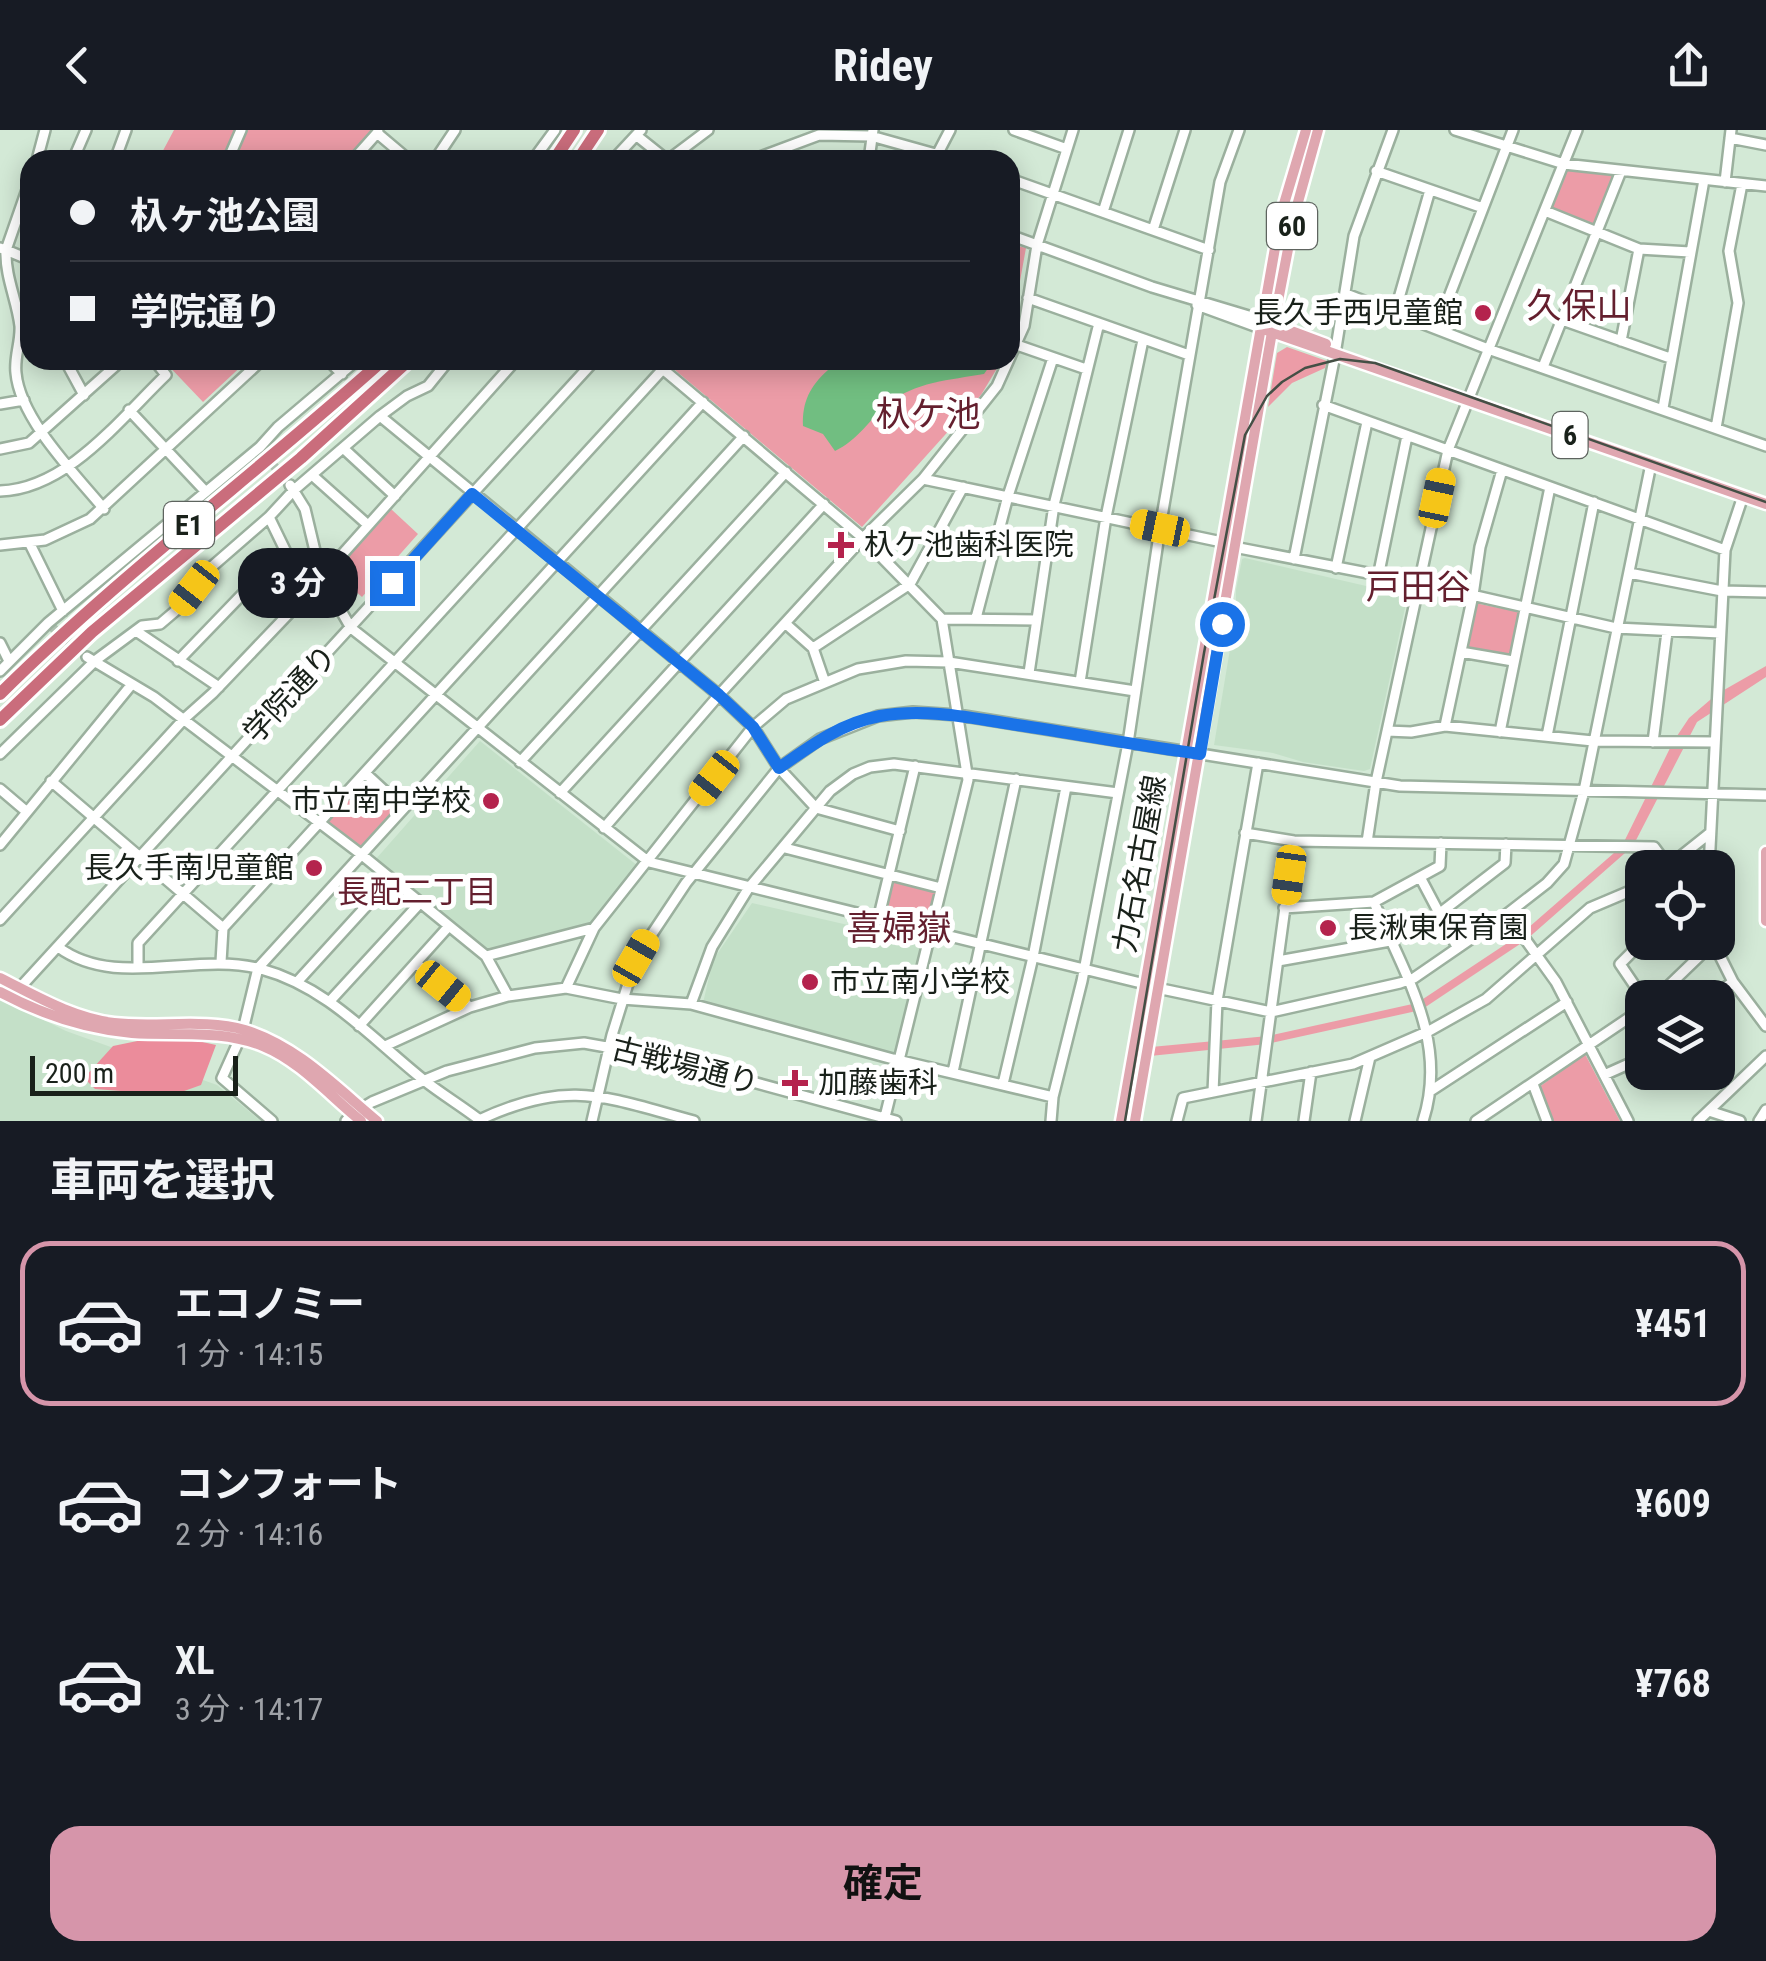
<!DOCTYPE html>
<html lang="ja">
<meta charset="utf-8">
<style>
:root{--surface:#171b24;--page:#20242c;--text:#f1f3f6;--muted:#9ea1a6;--line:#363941;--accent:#d695aa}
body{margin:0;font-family:"Roboto Condensed","Noto Sans JP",sans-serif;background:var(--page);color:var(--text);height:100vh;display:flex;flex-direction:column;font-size:38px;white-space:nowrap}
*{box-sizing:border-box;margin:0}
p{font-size:32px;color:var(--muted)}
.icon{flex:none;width:55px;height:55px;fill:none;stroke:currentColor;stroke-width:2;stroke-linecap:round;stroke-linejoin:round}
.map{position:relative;height:991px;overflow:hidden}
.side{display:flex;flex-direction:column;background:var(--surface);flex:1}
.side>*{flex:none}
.top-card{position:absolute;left:20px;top:20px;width:1000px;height:220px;border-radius:30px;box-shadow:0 5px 25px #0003;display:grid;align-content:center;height:220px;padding:0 50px;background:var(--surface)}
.controls{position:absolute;left:1625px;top:720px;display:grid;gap:20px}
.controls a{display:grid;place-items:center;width:110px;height:110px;border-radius:20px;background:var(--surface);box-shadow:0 5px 25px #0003;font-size:50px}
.scale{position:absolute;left:30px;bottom:25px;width:208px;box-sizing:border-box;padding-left:10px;border:5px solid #19211a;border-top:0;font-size:28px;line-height:35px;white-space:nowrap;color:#19211a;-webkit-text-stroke:8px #fff;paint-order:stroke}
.end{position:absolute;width:45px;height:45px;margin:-22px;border:12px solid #1a73e8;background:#fff;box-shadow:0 0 0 5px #fff}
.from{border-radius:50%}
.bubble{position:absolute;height:70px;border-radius:30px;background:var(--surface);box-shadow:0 5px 25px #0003;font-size:32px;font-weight:700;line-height:70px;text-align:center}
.car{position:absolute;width:30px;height:60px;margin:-30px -15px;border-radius:12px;box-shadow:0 0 8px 2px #0007;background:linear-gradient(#f5c518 24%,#345 0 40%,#f5c518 0 76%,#345 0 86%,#f5c518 0)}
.top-card b{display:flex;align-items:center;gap:35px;height:95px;font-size:38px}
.top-card b+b{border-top:2px solid var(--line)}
.top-card i{width:25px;height:25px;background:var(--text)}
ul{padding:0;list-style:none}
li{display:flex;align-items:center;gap:30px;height:165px;margin:0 20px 15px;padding:0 30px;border:5px solid transparent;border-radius:30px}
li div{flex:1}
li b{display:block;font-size:38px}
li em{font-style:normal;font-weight:700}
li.active{border-color:var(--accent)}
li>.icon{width:90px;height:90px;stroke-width:1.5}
h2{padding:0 50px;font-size:45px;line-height:120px}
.action{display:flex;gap:20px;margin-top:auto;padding:20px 50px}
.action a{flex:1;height:115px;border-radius:30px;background:var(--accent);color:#111;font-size:40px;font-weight:700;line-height:115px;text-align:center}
header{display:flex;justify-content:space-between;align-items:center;height:130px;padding:0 50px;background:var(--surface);font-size:45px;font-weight:700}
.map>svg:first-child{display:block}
</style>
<header><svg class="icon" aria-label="back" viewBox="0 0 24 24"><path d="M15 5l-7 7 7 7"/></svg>Ridey<svg class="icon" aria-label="share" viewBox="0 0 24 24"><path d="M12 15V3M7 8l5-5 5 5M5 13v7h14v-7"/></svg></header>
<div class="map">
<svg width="1766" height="991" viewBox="0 0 1766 991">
<rect width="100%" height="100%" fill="#d3e9d6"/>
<path fill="#c4e0c8" d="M1245,428L1405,465L1407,469L1370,639L1364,641L1303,632L1273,623L1214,615L1236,483V460L1242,429Z
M480,611L638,736L589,797L493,823L375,730Z
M752,773L922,812L895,924L703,873L713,830Z
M0,868L66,901L217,955L261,991H0Z"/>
<path fill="#ec9ca7" d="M174,0H374L345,30H158Z
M1566,38L1618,43L1596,100L1547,81Z
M1010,114L1026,118L1010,206Z
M1287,217L1327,231L1325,238L1292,253L1268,277L1277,223Z
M163,230H248L203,272Z
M663,230H1002L981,265L862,397Z
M391,379L418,404L362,467L334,442Z
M1475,473L1519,482L1509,527L1465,519Z
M1766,536V547L1697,592L1633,716L1526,810L1421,880L1267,914L1150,926L1151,917L1268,906L1417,873L1521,804L1622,716L1673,612L1689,588L1717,564Z
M365,650L399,678L363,720L328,697L327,691Z
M895,749L937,759L930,796L926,798L884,787Z
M1585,924L1620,991H1552L1539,957Z"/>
<path fill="#eb8c9b" d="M147,909H189L216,915L201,955L173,965L95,959L84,948L113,916Z"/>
<path fill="#71be81" d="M829,230H994L984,244C950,250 914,252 888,274C869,290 858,310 835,321L823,304L803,296C802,272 810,256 828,240Z"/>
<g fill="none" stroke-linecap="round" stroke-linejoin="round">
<path stroke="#aec1b0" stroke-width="9" stroke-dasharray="9 4.5" stroke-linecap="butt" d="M263,323L290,355
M52,497L87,527"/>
<g stroke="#9bb09e" stroke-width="14">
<path id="minor" d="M1014,0L1067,19
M1455,0L1564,34L1766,56
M377,3L409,30
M637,6L667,30
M1730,8L1766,15
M938,23L950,0
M37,30L45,0
M73,30L86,0
M115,30L126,0
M228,30L241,0
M353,30L378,2
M435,30L455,0
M533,30L555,0
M613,30L641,0
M668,30L708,0
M752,30L819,5L871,6L957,30
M869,30L873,0
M1376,41L1483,78
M1010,49L1209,120
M1725,52L1731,0
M1545,81L1639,119L1690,122
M1103,82L1129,0
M1153,100L1185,0
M1010,105L1152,157L1262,190
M0,118L6,120L30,51
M30,130L6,120C5,147 17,170 20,196C21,212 14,227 16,243C20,289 75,344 104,379
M1346,164L1488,219L1766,316
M1028,168L1189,225
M1197,175L1260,198
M1395,182L1430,60
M1562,190L1670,228
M1437,198L1513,0
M1621,211L1639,119
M1017,215L1086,239
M1336,218L1354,106L1393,0
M65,230L84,265
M328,230L342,244
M652,230L863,408L942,489L968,650L884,991
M1543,237L1621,41
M0,274L24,270
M1323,275L1725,420
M1663,278L1704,50
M129,280L206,362
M380,286L719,565L753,597L779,638L816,678L900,701
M1716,298L1738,173L1729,121L1742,54
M343,318L395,366
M0,319L29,313L122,230
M312,345L368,395
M923,349L1222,412
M290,355L305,379L321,446L351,498L649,732L1145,854
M0,361C67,359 120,289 166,245L154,230
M269,387L285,420L297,474
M30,414L63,481
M0,415L45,410L90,389L262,230
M1234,417L1419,453L1616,498L1720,503
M1294,429L1335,225
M1336,438L1367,292
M1629,443L1722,461L1766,462
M1378,447L1407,306
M976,488L1008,366L1053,228
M942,489L1036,490
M786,494L813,518L824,550
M136,501L219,557
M0,513L9,531
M813,518L910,454L963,357
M1461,522L1513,531
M87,527L154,567L362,725L486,826L508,866
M178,531L285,420
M0,541L48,493L260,317L278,297L357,230
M1029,543L1054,375L1099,193
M1080,552L1106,387L1143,210
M1445,596L1473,465L1480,417L1502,340
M1387,601L1411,602L1445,596L1593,611L1715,612
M1500,602L1550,357
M1547,606L1594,372
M1653,612L1667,502
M0,624L96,530L142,496L160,494L180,477L208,440L269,387L294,360L380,286L407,266L428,256L449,230
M520,632L786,342
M365,643L403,678
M51,651L223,798
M0,659L27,682
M560,663L824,374
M604,698L719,565L863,408L923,349L997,256L1024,196L1037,115L1073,0
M1245,703L1294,711L1654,717L1668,736
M1367,712L1376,652L1448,320L1577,0
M0,715L132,554
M785,718L941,758
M1666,738L1710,703
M1709,738L1725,420L1743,366
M1420,747L1457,817
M1634,760L1642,774
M1374,772C1404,844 1449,911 1423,991
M1284,778L1374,772L1440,736L1441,713
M1507,784L1556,852L1628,991
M0,790L184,589L213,563L297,475L516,230
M878,790L915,636
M1642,812L1620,834L1643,868
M1713,812L1733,852L1766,896
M58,817C116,860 195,821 261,839C328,857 372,909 425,951C443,965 463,977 481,991
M486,826L594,798
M1278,831L1390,811L1440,783L1505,733L1506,714
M221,832L223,798L703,272
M417,834L470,877
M138,837V813L663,239
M298,851L391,749
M566,858L594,798L753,597L786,569L858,539L906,531L949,532L1135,561
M1157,858L1271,882L1400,853L1414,848L1507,784L1547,753L1564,734L1584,661L1651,334
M16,862L595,230
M1656,868L1713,813
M1710,868L1733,852
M330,871L420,773
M691,874L712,817L748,759L830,661L853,644L870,637L894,634L1118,663
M359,896L449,796
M243,900L258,838L744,306
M240,908L222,948L272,991
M385,916L470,877L508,866L566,858L622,869L691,874L893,929L1053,967
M953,942L1016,649
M1604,945L1642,928
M1003,954L1033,827L1066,657
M1533,954L1547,991
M1432,960L1567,872
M1213,962L1353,934L1429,901L1486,869L1590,778L1642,756
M1709,981L1740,991
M479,990C569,948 605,967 694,991
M346,991L352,984L372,972L447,941L535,918L584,913L657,926L896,991
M592,991L612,905L636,828L686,753L779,638L820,609L878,586L913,582L958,585L1400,656L1766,665
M1051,991L1053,967L1082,851L1128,613L1160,398L1220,52L1239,0
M1177,991L1183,968L1213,962L1217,871L1258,633
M1256,991L1294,711
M1304,991L1311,942
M1355,991L1370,927
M1476,991L1642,879
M1698,991L1766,926
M1759,991L1766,980"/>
</g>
<g stroke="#fff" stroke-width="15">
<path id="major" d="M1267,192L1326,214
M1266,200L1766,374
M1766,722V791
M0,848C36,866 73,888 114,893C156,898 204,888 245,900C297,916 336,957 377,991
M0,862C41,884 86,899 132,903C176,906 221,899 263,916C300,931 330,966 361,991
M1121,991L1281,84L1306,0
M1135,991L1272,202L1295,83L1318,0"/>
</g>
<g stroke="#fff" stroke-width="18">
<path id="highway" d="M554,30L574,0
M578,30L598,0
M0,564C120,445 257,343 383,230
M0,590L92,502L301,328L409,230"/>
</g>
<use href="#minor" stroke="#fff" stroke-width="9"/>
<use href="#major" stroke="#dfa7b0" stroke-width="10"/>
<use href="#highway" stroke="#ca6d7c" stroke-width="12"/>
<path stroke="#444f45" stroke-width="2.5" d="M1125,991L1204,523L1245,305L1267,266L1282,252L1305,238L1340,229L1375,233L1766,372"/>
</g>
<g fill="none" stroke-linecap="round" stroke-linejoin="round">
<path stroke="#1a73e8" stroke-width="12" d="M392,453L472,364L719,565L753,597L779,638C810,616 841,593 880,586C926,578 972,588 1017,595C1078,604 1139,616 1200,624L1222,494"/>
</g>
<g fill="#b4234d" stroke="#fff" stroke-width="4">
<circle cx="1483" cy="183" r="10"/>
<path d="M836 400h10v10h10v10h-10v10h-10v-10h-10v-10h10z"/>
<circle cx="491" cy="671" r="10"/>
<circle cx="314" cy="738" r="10"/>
<circle cx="1328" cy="798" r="10"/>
<circle cx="810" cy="852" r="10"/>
<path d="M790 938h10v10h10v10h-10v10h-10v-10h-10v-10h10z"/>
</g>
<g text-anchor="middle" stroke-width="10" stroke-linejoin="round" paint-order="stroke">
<g fill="#fff" stroke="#5e645f" stroke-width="2.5">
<rect x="1267" y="73" width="50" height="46" rx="8"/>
<rect x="1552.5" y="282" width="35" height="46" rx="8"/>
<rect x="164" y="372" width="50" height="46" rx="8"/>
</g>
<g font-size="28" font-weight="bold" fill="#19211a">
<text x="1292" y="106">60</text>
<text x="1570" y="315">6</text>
<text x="189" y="405">E1</text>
</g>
<g font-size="30" fill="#19211a" stroke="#fff" text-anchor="start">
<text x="1463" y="193" text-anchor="end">長久手西児童館</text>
<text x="864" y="425">杁ケ池歯科医院</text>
<text x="471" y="681" text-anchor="end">市立南中学校</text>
<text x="294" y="748" text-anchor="end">長久手南児童館</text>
<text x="1348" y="808">長湫東保育園</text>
<text x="830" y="862">市立南小学校</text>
<text x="818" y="963">加藤歯科</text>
</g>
<g font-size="30" fill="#19211a" stroke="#fff">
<text transform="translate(290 564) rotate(-47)" y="10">学院通り</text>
<text transform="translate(1140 734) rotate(-80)" y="10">力石名古屋線</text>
<text transform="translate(685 936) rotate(14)" y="10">古戦場通り</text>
</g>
<g font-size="32" fill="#641f2e" stroke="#fff">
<text x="417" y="773">長配二丁目</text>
</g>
<g font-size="35" fill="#641f2e" stroke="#fff">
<text x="1579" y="188">久保山</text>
<text x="928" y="296">杁ケ池</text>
<text x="1418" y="469">戸田谷</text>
<text x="899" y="810">喜婦嶽</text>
</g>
</g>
</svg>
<div class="controls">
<a><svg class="icon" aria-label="locate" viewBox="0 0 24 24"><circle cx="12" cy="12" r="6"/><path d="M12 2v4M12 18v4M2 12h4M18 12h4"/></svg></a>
<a><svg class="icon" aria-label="layers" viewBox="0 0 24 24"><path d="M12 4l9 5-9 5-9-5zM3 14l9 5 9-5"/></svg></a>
</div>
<div class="scale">200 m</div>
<i class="end from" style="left:1222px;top:494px"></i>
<i class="end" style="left:392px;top:453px"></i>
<div class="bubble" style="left:238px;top:418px;width:120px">3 分</div>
<i class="car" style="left:1437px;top:368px;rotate:12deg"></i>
<i class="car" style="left:1160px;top:398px;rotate:282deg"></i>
<i class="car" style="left:194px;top:458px;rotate:218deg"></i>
<i class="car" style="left:714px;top:648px;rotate:218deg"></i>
<i class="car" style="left:1289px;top:745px;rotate:188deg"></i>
<i class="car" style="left:636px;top:828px;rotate:30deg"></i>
<i class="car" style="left:443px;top:856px;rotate:129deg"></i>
<div class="top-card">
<b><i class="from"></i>杁ヶ池公園</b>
<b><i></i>学院通り</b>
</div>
</div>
<section class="side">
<h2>車両を選択</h2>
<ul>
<li class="active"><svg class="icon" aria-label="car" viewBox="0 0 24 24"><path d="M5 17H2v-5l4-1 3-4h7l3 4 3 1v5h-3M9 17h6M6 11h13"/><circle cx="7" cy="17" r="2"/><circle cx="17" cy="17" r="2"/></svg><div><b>エコノミー</b><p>1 分 · 14:15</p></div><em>¥451</em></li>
<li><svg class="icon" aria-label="car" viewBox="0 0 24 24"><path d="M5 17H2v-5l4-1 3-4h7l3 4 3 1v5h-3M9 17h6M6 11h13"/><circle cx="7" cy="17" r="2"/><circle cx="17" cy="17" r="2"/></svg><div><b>コンフォート</b><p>2 分 · 14:16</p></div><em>¥609</em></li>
<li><svg class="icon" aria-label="car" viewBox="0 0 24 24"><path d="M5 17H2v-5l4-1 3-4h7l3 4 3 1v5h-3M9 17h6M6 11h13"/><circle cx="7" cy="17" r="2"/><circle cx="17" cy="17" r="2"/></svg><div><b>XL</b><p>3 分 · 14:17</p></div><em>¥768</em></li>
</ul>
<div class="action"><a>確定</a></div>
</section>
